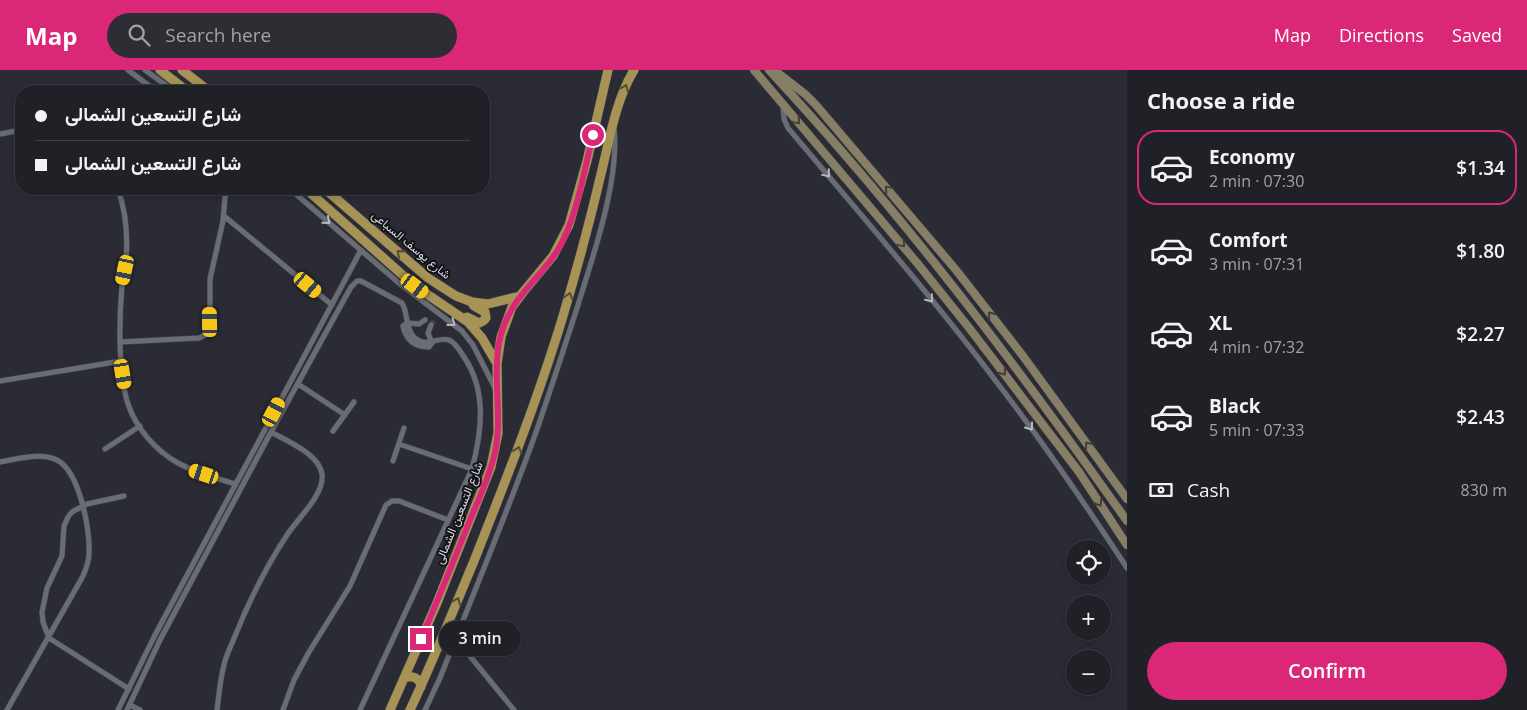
<!DOCTYPE html>
<meta charset="utf-8">
<style>
:root{--surface:#202027;--page:#2d2d33;--text:#f1f3f6;--muted:#a2a3a7;--line:#3d3e44;--accent:#db2777}
body{margin:0;font-family:"Open Sans",Vazirmatn,sans-serif;background:var(--page);color:var(--text);height:100vh;display:flex;flex-direction:column;font-size:19px;white-space:nowrap}
*{box-sizing:border-box;margin:0}
p{font-size:16px;color:var(--muted)}
.icon{flex:none;width:28px;height:28px;fill:none;stroke:currentColor;stroke-width:2;stroke-linecap:round;stroke-linejoin:round}
.map{position:relative;flex:1;overflow:hidden}
.panel{display:flex;flex-direction:column;background:var(--surface);width:400px}
.panel>*{flex:none}
.guide{position:absolute;left:15px;top:15px;width:475px;height:110px;border-radius:20px;box-shadow:0 2px 8px #0003,0 0 0 1px var(--line);display:grid;align-content:center;height:110px;padding:0 20px;background:var(--surface)}
.tools{position:absolute;left:1066px;top:470px;display:grid;gap:10px}
.tools a{display:grid;place-items:center;width:45px;height:45px;border-radius:50%;background:var(--surface);box-shadow:0 2px 8px #0003,0 0 0 1px var(--line);font-size:25px}
.end{position:absolute;width:22px;height:22px;margin:-11px;border:6px solid #db2777;background:#fff;box-shadow:0 0 0 2px #fff}
.from{border-radius:50%}
.bubble{position:absolute;height:35px;border-radius:18px;background:var(--surface);box-shadow:0 2px 8px #0003,0 0 0 1px var(--line);font-size:16px;font-weight:600;line-height:35px;text-align:center}
.car{position:absolute;width:15px;height:30px;margin:-15px -8px;border-radius:6px;box-shadow:0 0 4px 1px #0007;background:linear-gradient(#f5c518 24%,#345 0 40%,#f5c518 0 76%,#345 0 86%,#f5c518 0)}
.guide b{display:flex;align-items:center;gap:18px;height:48px;font-size:19px}
.guide b+b{border-top:1px solid var(--line)}
.guide i{width:12px;height:12px;background:var(--text)}
ul{padding:0;list-style:none}
li{display:flex;align-items:center;gap:15px;height:75px;margin:0 10px 8px;padding:0 10px;border:2px solid transparent;border-radius:20px}
li div{flex:1}
li b{display:block;font-size:19px}
li em{font-style:normal;font-weight:600}
li.active{border-color:var(--accent)}
li>.icon{width:45px;height:45px;stroke-width:1.5}
h2{padding:0 20px;font-size:22px;line-height:60px}
.pay{display:flex;align-items:center;gap:12px;height:55px;padding:0 20px;font-size:19px}
.pay p{margin-inline-start:auto}
.primary-button{display:flex;gap:10px;margin-top:auto;padding:10px 20px}
.primary-button a{flex:1;height:58px;border-radius:30px;background:var(--accent);color:#fff;font-size:20px;font-weight:600;line-height:58px;text-align:center}
header{display:flex;align-items:center;gap:30px;box-sizing:border-box;height:70px;padding:0 25px;background:var(--accent);color:#fff}
header strong{font-size:24px}
nav{display:flex;gap:28px;margin-inline-start:auto;font-size:18px}
.search{width:350px;height:45px;background:var(--page);display:flex;align-items:center;gap:12px;box-sizing:border-box;padding:0 18px;border-radius:28px;color:var(--muted);font-size:19px}
main{display:flex;flex:1;min-height:0}
.map>svg:first-child{display:block}
</style>
<header>
<strong>Map</strong>
<div class="search"><svg class="icon" aria-label="search" viewBox="0 0 24 24"><circle cx="10" cy="10" r="6"/><path d="M15 15l6 6"/></svg>Search here</div>
<nav><a>Map</a><a>Directions</a><a>Saved</a></nav>
</header>
<main>
<div class="map">
<svg width="1127" height="640" viewBox="0 0 1127 640">
<rect width="100%" height="100%" fill="#2a2b34"/>
<g fill="none" stroke-linecap="round" stroke-linejoin="round">
<path stroke="#44454e" stroke-width="5" stroke-dasharray="5 2.5" stroke-linecap="butt" d="M431,255L434,251"/>
<g stroke="#46484e" stroke-width="6">
<path id="street" d="M128,0L156,21
M145,0L174,21
M783,35L784,49L788,58C857,140 927,221 992,306C1040,368 1084,432 1127,498
M0,64L21,60
M118,119C126,142 128,166 126,190C125,199 122,207 122,216C119,249 118,303 128,334C136,358 156,381 178,393C196,403 216,408 235,414
M290,119L400,214L462,261L473,275L496,320
M224,146L332,235
M407,253L403,256C406,270 415,277 429,277L432,273
M407,253L419,254L425,250
M431,255L428,263L432,273
M120,272L199,268L205,265L210,256V209L223,151L225,127L229,119
M0,311L121,291
M298,314L345,345
M333,361L354,332
M399,374L472,399
M105,379L140,356
M393,391L404,358
M0,392C17,389 40,382 57,390C80,402 90,460 89,484C89,492 86,499 83,506L7,640
M124,426L87,434L72,442L68,447L64,456L62,486L47,518L42,542L43,552L49,568L129,619
M456,569L514,640
M130,635L140,640
M118,640L155,565L361,180
M127,640L160,570L271,362L351,217L357,211H361L402,233C408,243 405,256 413,266C426,280 436,266 449,270C456,273 460,281 464,287C487,321 482,361 472,399L360,640
M217,640C219,625 220,610 224,595C226,585 231,576 235,566C249,531 266,497 287,465C298,448 325,424 322,404C319,384 287,371 271,362
M283,640L294,610L309,582L350,516L386,435L392,431H399L448,450
M425,640L440,608C472,527 506,446 535,365C550,322 564,278 578,235C593,186 620,109 614,58"/>
</g>
<g stroke="#46484e" stroke-width="9">
<path id="secondary" d="M754,0L918,194L970,259L1079,402L1127,475
M769,0C900,141 1016,294 1127,451
M774,0L805,24L816,35L956,200L1023,286L1127,429"/>
</g>
<g stroke="#46484e" stroke-width="10">
<path id="primary" d="M160,0L187,21
M182,0L209,21
M306,119L415,216L468,252L482,268L496,292
M325,119L428,208L456,226L472,232L488,234L520,226
M467,247L479,253L483,251L486,248L485,242L474,236L472,233
M404,608C413,605 420,608 421,617
M390,640L437,533L491,397L498,363L497,294L501,267L512,237L524,221L553,186L569,155L587,91L608,0
M410,640C433,591 453,541 474,491C506,410 538,329 563,246C577,199 590,151 601,104C610,68 615,32 634,0"/>
</g>
<use href="#street" stroke="#696b75" stroke-width="5"/>
<use href="#secondary" stroke="#877f65" stroke-width="8"/>
<use href="#primary" stroke="#a69355" stroke-width="9"/>
</g>
<defs><path id="oneway-chevron" d="M-2-3.5L2.5 0L-2 3.5" fill="none" stroke-width="1.6" stroke-linecap="round" stroke-linejoin="round" transform="scale(1.25)"/></defs>
<g stroke="#554d33">
<use href="#oneway-chevron" transform="translate(625 18) rotate(-66)"/>
<use href="#oneway-chevron" transform="translate(400 183) rotate(-139)"/>
<use href="#oneway-chevron" transform="translate(569 226) rotate(-74)"/>
<use href="#oneway-chevron" transform="translate(518 380) rotate(-71)"/>
<use href="#oneway-chevron" transform="translate(457 531) rotate(-68)"/>
</g>
<g stroke="#413f37">
<use href="#oneway-chevron" transform="translate(797 51) rotate(50)"/>
<use href="#oneway-chevron" transform="translate(888 119) rotate(-130)"/>
<use href="#oneway-chevron" transform="translate(902 174) rotate(50)"/>
<use href="#oneway-chevron" transform="translate(991 245) rotate(-128)"/>
<use href="#oneway-chevron" transform="translate(1003 302) rotate(53)"/>
<use href="#oneway-chevron" transform="translate(1088 375) rotate(-127)"/>
<use href="#oneway-chevron" transform="translate(1099 433) rotate(57)"/>
</g>
<g stroke="#b8b9c1">
<use href="#oneway-chevron" transform="translate(827 104) rotate(50)"/>
<use href="#oneway-chevron" transform="translate(327 151) rotate(40)"/>
<use href="#oneway-chevron" transform="translate(930 229) rotate(51)"/>
<use href="#oneway-chevron" transform="translate(452 253) rotate(36)"/>
<use href="#oneway-chevron" transform="translate(1030 357) rotate(54)"/>
</g>
<g fill="none" stroke-linecap="round" stroke-linejoin="round">
<path stroke="#db2777" stroke-width="6" d="M421,569C438,530 454,490 470,450C479,428 490,406 495,382C504,341 489,298 503,258C516,222 541,208 559,178C577,147 584,100 593,65"/>
</g>
<g text-anchor="middle" stroke-width="4" stroke-linejoin="round" paint-order="stroke">
<g font-size="12" fill="#dadbe1" stroke="#131418">
<text transform="translate(411 175) rotate(40)" y="4">شارع يوسف السباعى</text>
<text transform="translate(459 443) rotate(-68)" y="4">شارع التسعين الشمالى</text>
</g>
</g>
</svg>
<div class="tools">
<a><svg class="icon" aria-label="locate" viewBox="0 0 24 24"><circle cx="12" cy="12" r="6"/><path d="M12 2v4M12 18v4M2 12h4M18 12h4"/></svg></a>
<a>+</a>
<a>−</a>
</div>
<i class="end from" style="left:593px;top:65px"></i>
<i class="end" style="left:421px;top:569px"></i>
<div class="bubble" style="left:439px;top:551px;width:82px">3 min</div>
<i class="car" style="left:125px;top:200px;rotate:192deg"></i>
<i class="car" style="left:308px;top:215px;rotate:130deg"></i>
<i class="car" style="left:415px;top:216px;rotate:127deg"></i>
<i class="car" style="left:210px;top:252px;rotate:359deg"></i>
<i class="car" style="left:123px;top:304px;rotate:171deg"></i>
<i class="car" style="left:274px;top:342px;rotate:28deg"></i>
<i class="car" style="left:204px;top:404px;rotate:288deg"></i>
<div class="guide">
<b><i class="from"></i>شارع التسعين الشمالى</b>
<b><i></i>شارع التسعين الشمالى</b>
</div>
</div>
<section class="panel">
<h2>Choose a ride</h2>
<ul>
<li class="active"><svg class="icon" aria-label="car" viewBox="0 0 24 24"><path d="M5 17H2v-5l4-1 3-4h7l3 4 3 1v5h-3M9 17h6M6 11h13"/><circle cx="7" cy="17" r="2"/><circle cx="17" cy="17" r="2"/></svg><div><b>Economy</b><p>2 min · 07:30</p></div><em>$1.34</em></li>
<li><svg class="icon" aria-label="car" viewBox="0 0 24 24"><path d="M5 17H2v-5l4-1 3-4h7l3 4 3 1v5h-3M9 17h6M6 11h13"/><circle cx="7" cy="17" r="2"/><circle cx="17" cy="17" r="2"/></svg><div><b>Comfort</b><p>3 min · 07:31</p></div><em>$1.80</em></li>
<li><svg class="icon" aria-label="car" viewBox="0 0 24 24"><path d="M5 17H2v-5l4-1 3-4h7l3 4 3 1v5h-3M9 17h6M6 11h13"/><circle cx="7" cy="17" r="2"/><circle cx="17" cy="17" r="2"/></svg><div><b>XL</b><p>4 min · 07:32</p></div><em>$2.27</em></li>
<li><svg class="icon" aria-label="car" viewBox="0 0 24 24"><path d="M5 17H2v-5l4-1 3-4h7l3 4 3 1v5h-3M9 17h6M6 11h13"/><circle cx="7" cy="17" r="2"/><circle cx="17" cy="17" r="2"/></svg><div><b>Black</b><p>5 min · 07:33</p></div><em>$2.43</em></li>
</ul>
<div class="pay"><svg class="icon" aria-label="cash" viewBox="0 0 24 24"><path d="M3 7h18v10H3z"/><circle cx="12" cy="12" r="2"/></svg>Cash<p>830 m</p></div>
<div class="primary-button"><a>Confirm</a></div>
</section>
</main>
